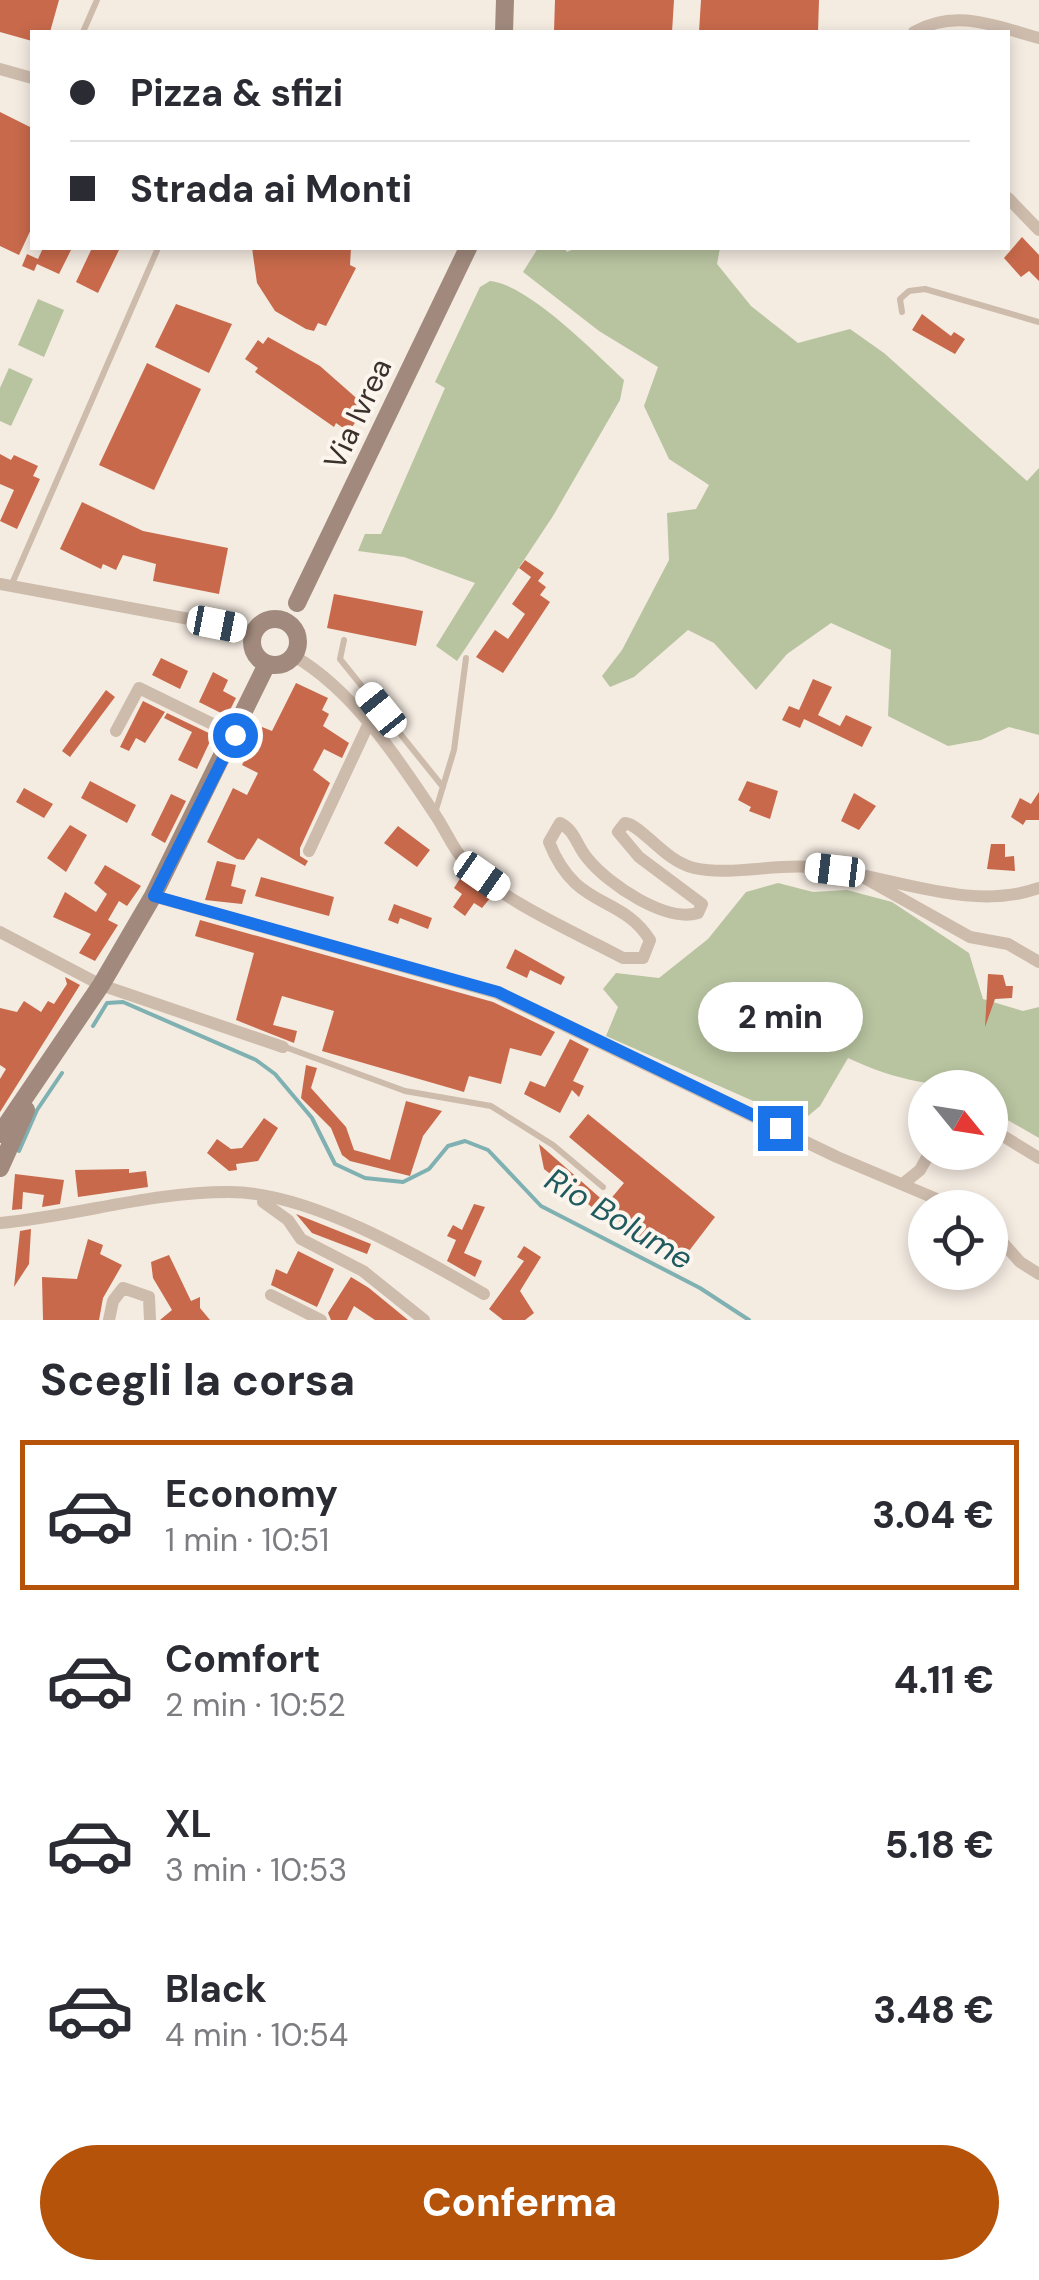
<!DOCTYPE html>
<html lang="it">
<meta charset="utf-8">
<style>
:root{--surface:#fff;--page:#f2f2f3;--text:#2b2b33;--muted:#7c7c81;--line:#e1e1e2;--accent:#b45309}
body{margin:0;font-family:"DM Sans",sans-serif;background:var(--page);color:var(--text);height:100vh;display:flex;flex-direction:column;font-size:38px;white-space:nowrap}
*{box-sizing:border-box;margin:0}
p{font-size:32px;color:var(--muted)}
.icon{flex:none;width:55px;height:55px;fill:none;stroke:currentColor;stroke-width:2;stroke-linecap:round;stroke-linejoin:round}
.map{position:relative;height:1320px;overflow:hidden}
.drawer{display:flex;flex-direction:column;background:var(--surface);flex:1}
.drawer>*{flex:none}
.banner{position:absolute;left:30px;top:30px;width:980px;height:220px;border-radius:0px;box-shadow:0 5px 15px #0003;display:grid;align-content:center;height:220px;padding:0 40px;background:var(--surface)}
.needle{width:65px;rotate:120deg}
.fabs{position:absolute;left:908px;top:1070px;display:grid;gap:20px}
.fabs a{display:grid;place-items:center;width:100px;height:100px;border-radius:50%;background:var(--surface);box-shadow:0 5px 15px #0003;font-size:50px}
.end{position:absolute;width:45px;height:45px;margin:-22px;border:12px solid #1a73e8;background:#fff;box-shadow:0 0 0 5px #fff}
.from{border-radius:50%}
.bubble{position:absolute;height:70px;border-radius:35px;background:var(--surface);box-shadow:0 5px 15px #0003;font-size:32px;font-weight:800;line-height:70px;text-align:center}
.car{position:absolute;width:30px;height:60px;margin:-30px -15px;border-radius:12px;box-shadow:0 0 8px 2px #0007;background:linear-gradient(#fff 24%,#345 0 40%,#fff 0 76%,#345 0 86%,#fff 0)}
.banner b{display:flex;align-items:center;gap:35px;height:95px;font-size:38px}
.banner b+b{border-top:2px solid var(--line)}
.banner i{width:25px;height:25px;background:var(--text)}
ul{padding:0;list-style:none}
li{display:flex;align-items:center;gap:30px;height:150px;margin:0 20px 15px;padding:0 20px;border:5px solid transparent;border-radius:0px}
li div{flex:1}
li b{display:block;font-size:38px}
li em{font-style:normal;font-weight:800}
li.on{border-color:var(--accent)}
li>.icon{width:90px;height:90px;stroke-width:1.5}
h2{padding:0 40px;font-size:45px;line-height:120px}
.button{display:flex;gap:20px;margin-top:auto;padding:20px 40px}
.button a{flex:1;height:115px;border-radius:60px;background:var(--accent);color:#fff;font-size:40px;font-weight:800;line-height:115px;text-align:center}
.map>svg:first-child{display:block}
</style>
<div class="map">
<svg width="1039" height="1320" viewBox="0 0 1039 1320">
<rect width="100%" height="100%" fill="#f4ebe1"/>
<path fill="#b8c4a0" d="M538,248H564L567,252L576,248H720L717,264L751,306L798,343L850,329L884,353L1027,481L1039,468V735L1009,727L981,740L948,746L888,716L891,650L831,623L787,654L756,690L714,643L688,630L634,677L610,687L602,676L622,650L669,560L667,513L696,509L709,485L669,459L644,406L658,367L599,331L523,272Z
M490,281C529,285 594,352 624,380L620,400L553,516L457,661L436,646L475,583L404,557L358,551L365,534H381L445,388L435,382L480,287Z
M38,299L64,310L44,357L18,345Z
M9,368L33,379L11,426L0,421V388Z
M778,883L813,892L847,890L892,902L969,953L983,999L1023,1011L1039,1007V1138L990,1110V1088C937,1087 896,1081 848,1058L820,1106L801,1122L606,1036L618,1007L603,989L616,973L659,978L708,939L746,892Z"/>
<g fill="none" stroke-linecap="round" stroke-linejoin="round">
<path stroke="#7fb0b2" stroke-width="4" d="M93,1026L107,1003L123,1002L256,1060L275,1074L312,1118L335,1164L365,1178L403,1182L429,1169L448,1146L465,1141L488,1150L541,1206L700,1288L749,1320
M19,1151L37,1110L62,1073"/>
</g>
<path fill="#c8694b" d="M0,0H59L50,32H32V41L0,32Z
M555,0H674L672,32H554Z
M701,0H819L818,32H699Z
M0,112L32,128V227L19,255L0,246Z
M1022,237L1039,255V281L1029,271L1021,277L1004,258Z
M43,248H72L59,274L37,264L34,271L22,266L27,254L38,259Z
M92,248H120L98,293L76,282Z
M252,248H351L350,265L356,268L326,326L318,323L314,331L306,329L275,311L257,283Z
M176,304L232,324L209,373L155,347Z
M922,314L951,336L954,332L965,339L955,354L912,330Z
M268,337L320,366L362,403L352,418L356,421L349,432L336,423L334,427L255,372L258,368L245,359L258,340L263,344Z
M147,363L201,389L154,490L99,465Z
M0,454L11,460L14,455L38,466L33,476L40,479L17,529L0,521L14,490L0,484Z
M82,502L143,531L228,548L219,594L153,581L156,564L123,555L116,570L103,564L101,569L60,549Z
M525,560L544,573L538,581L546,587L540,595L550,602L503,673L476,657L495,630L508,639L525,614L512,604L531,577L519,568Z
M334,594L423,611L416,646L327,628Z
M161,658L188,671L180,689L152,675Z
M213,672L228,680L223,691L236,698L227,716L199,702Z
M813,679L832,687L818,715L840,726L846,715L872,727L862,747L804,719L800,728L782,720L789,706L799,710Z
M296,683L328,698L322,710L329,714L323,726L349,743L342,758L324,749L313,770L330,783L300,848V856L308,861L305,866L258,838L244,860L237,859L207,842L233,788L247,795L258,773L242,765L262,727L272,731Z
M106,690L115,697L70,757L62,751Z
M143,701L165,712L145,743L136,738L129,751L120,747Z
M167,713L213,735L197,769L178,760L192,732L164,718Z
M90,781L136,805L127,823L81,798Z
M747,781L778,791L770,819L749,811L751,807L738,800Z
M24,788L53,804L44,818L16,802Z
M1039,792V820H1026L1023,825L1011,817L1020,798L1031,804Z
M854,793L876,806L859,830L841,821Z
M171,794L186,801L165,843L151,835Z
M70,825L87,835L66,872L47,858Z
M398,826L430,850L417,867L384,843Z
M991,844H1005V857L1014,856L1015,871L987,869Z
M217,861L236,865L231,886L246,890L242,904L205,900Z
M105,865L141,886L127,906L119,901L108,920L118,925L95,961L79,953L91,934L53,917L65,892L96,912L107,894L94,883Z
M463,874L491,897L482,908L474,903L465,916L453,907L462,894L454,888Z
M261,877L334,897L329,916L255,896Z
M394,904L432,918L428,929L400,918L398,924L388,920Z
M200,920L493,1002L555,1032L541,1056L510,1048L501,1084L469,1076L464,1092L322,1051L334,1011L282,996L273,1025L297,1031L294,1043L236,1020L254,953L195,936Z
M515,949L565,977L561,985L530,970L527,978L506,968Z
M988,974L1003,975L1006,986H1013L1012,998L995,999L985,1027Z
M65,977L80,985L0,1112V1079L6,1069L0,1065V1008L17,1012L24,1001L41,1012L48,1001L54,1004L67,984Z
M570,1039L589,1049L573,1081L584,1086L579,1097L572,1090L560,1113L524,1094L530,1081L545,1087Z
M306,1065L317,1068L311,1088L346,1127L354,1150L390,1160L406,1101L442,1111L423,1136L410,1176L350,1161L342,1155L331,1128L301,1098Z
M588,1114L715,1217L679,1264L644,1248L648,1244L603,1208L624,1183L569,1137Z
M264,1118L278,1128L258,1161L236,1164L237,1170L229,1171L207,1153L217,1139L231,1149L242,1148Z
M539,1144L606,1203L598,1212L544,1169Z
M129,1169V1173L146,1171L148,1187L78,1197L75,1170Z
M15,1174L64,1180L60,1204L42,1207L44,1195L23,1192L22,1209L12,1210Z
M474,1204L485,1207L464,1253L482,1261L475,1277L447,1261L456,1240L447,1236L453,1225L462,1230Z
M296,1214L371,1244L367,1254L312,1233Z
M31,1229L29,1264L14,1287L20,1231Z
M88,1239L103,1245L100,1254L122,1265L103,1298L99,1320H43L42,1277L77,1279Z
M524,1246L541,1257L520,1291L534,1313L525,1320H503L489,1309L524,1261L517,1257Z
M298,1251L334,1269L317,1307L271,1285L276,1269L287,1274Z
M169,1255L191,1301L200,1297V1308L210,1320H160L172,1310L153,1278L151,1262Z
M351,1277L369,1288L408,1320H375L354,1306L347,1320H331L328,1313Z"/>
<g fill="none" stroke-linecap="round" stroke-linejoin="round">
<path stroke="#cdbbac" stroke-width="6" d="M83,32L97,0
M902,312L900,299L909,291L925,289L1039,322
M11,586L158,248
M344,640L340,659L443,787
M435,813L454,750L466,658
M285,1047L405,1091L491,1106L553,1145L603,1187"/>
<path stroke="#cdbbac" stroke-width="12" d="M914,32C956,8 995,26 1039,38
M0,69L32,78
M1008,198L1039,230
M0,584L254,631
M294,656C353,690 399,760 436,816C446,831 453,849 465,862C499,900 577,933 623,958H643L650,940C620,893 576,911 549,842L560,823C575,830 577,847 588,859C608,884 666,923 698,913L702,904L639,857L618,832L625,823C642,825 664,861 694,868C731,876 773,864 810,867C883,872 968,914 1039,888
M116,731L139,688L235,735
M309,851L368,725
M861,876L970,937L1008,944L1039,962
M153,896L497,993L837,1157L958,1208
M0,932L101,985L283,1047
M990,1128L1039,1158
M904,1183L920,1170L930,1152
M263,1202L288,1220L301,1239L363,1271L424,1320
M0,1223C76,1216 151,1192 228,1192C307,1191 417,1255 484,1294
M990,1228L1020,1262L1039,1274
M271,1295L321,1320
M109,1320L113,1301L123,1288L149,1297L150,1320"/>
<path stroke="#a18a7d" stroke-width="18" d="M504,32L505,0
M297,603L468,248
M252 642a23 23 0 1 1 46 0a23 23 0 1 1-46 0Z
M0,1134L101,985L153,896L267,664
M0,1168L26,1110"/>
</g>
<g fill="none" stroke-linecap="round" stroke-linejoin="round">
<path stroke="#1a73e8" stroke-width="12" d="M235,735L154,896L498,992L780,1128"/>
</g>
<g text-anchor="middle" stroke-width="8" stroke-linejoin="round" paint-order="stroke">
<g font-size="30" fill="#3b302b" stroke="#fbf5ee">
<text transform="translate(358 414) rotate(-65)" y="10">Via Ivrea</text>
</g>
<g font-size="32" font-style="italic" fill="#1f5a5e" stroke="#fbf5ee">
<text transform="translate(619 1219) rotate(31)" y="11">Rio Bolume</text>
</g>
</g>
</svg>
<div class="fabs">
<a><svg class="needle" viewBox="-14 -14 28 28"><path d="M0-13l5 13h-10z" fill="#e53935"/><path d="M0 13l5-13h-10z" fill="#7c7c81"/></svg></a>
<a><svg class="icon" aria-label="locate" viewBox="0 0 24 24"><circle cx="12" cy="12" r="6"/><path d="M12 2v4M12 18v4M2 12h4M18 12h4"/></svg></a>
</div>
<i class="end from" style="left:235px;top:735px"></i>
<i class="end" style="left:780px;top:1128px"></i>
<div class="bubble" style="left:698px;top:982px;width:165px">2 min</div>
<i class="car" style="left:217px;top:624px;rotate:101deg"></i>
<i class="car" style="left:381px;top:710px;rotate:321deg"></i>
<i class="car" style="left:835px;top:870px;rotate:277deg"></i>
<i class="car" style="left:482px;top:876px;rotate:125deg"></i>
<div class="banner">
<b><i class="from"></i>Pizza &amp; sfizi</b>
<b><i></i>Strada ai Monti</b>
</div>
</div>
<section class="drawer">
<h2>Scegli la corsa</h2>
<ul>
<li class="on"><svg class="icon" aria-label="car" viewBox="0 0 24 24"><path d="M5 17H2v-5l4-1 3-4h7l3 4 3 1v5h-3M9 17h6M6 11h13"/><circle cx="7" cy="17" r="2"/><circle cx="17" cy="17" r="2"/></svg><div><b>Economy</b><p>1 min · 10:51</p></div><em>3.04 €</em></li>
<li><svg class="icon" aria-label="car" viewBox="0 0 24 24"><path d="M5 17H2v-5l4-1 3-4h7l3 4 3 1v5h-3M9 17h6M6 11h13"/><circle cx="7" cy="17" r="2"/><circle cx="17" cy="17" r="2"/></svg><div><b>Comfort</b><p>2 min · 10:52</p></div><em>4.11 €</em></li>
<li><svg class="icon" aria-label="car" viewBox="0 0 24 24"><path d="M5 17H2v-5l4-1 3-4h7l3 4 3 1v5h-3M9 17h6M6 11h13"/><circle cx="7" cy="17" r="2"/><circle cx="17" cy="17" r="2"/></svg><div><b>XL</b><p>3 min · 10:53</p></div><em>5.18 €</em></li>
<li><svg class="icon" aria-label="car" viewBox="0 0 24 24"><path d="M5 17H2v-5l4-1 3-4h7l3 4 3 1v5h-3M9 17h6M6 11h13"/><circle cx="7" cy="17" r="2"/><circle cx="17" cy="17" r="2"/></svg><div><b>Black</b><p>4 min · 10:54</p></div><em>3.48 €</em></li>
</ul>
<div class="button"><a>Conferma</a></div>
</section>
